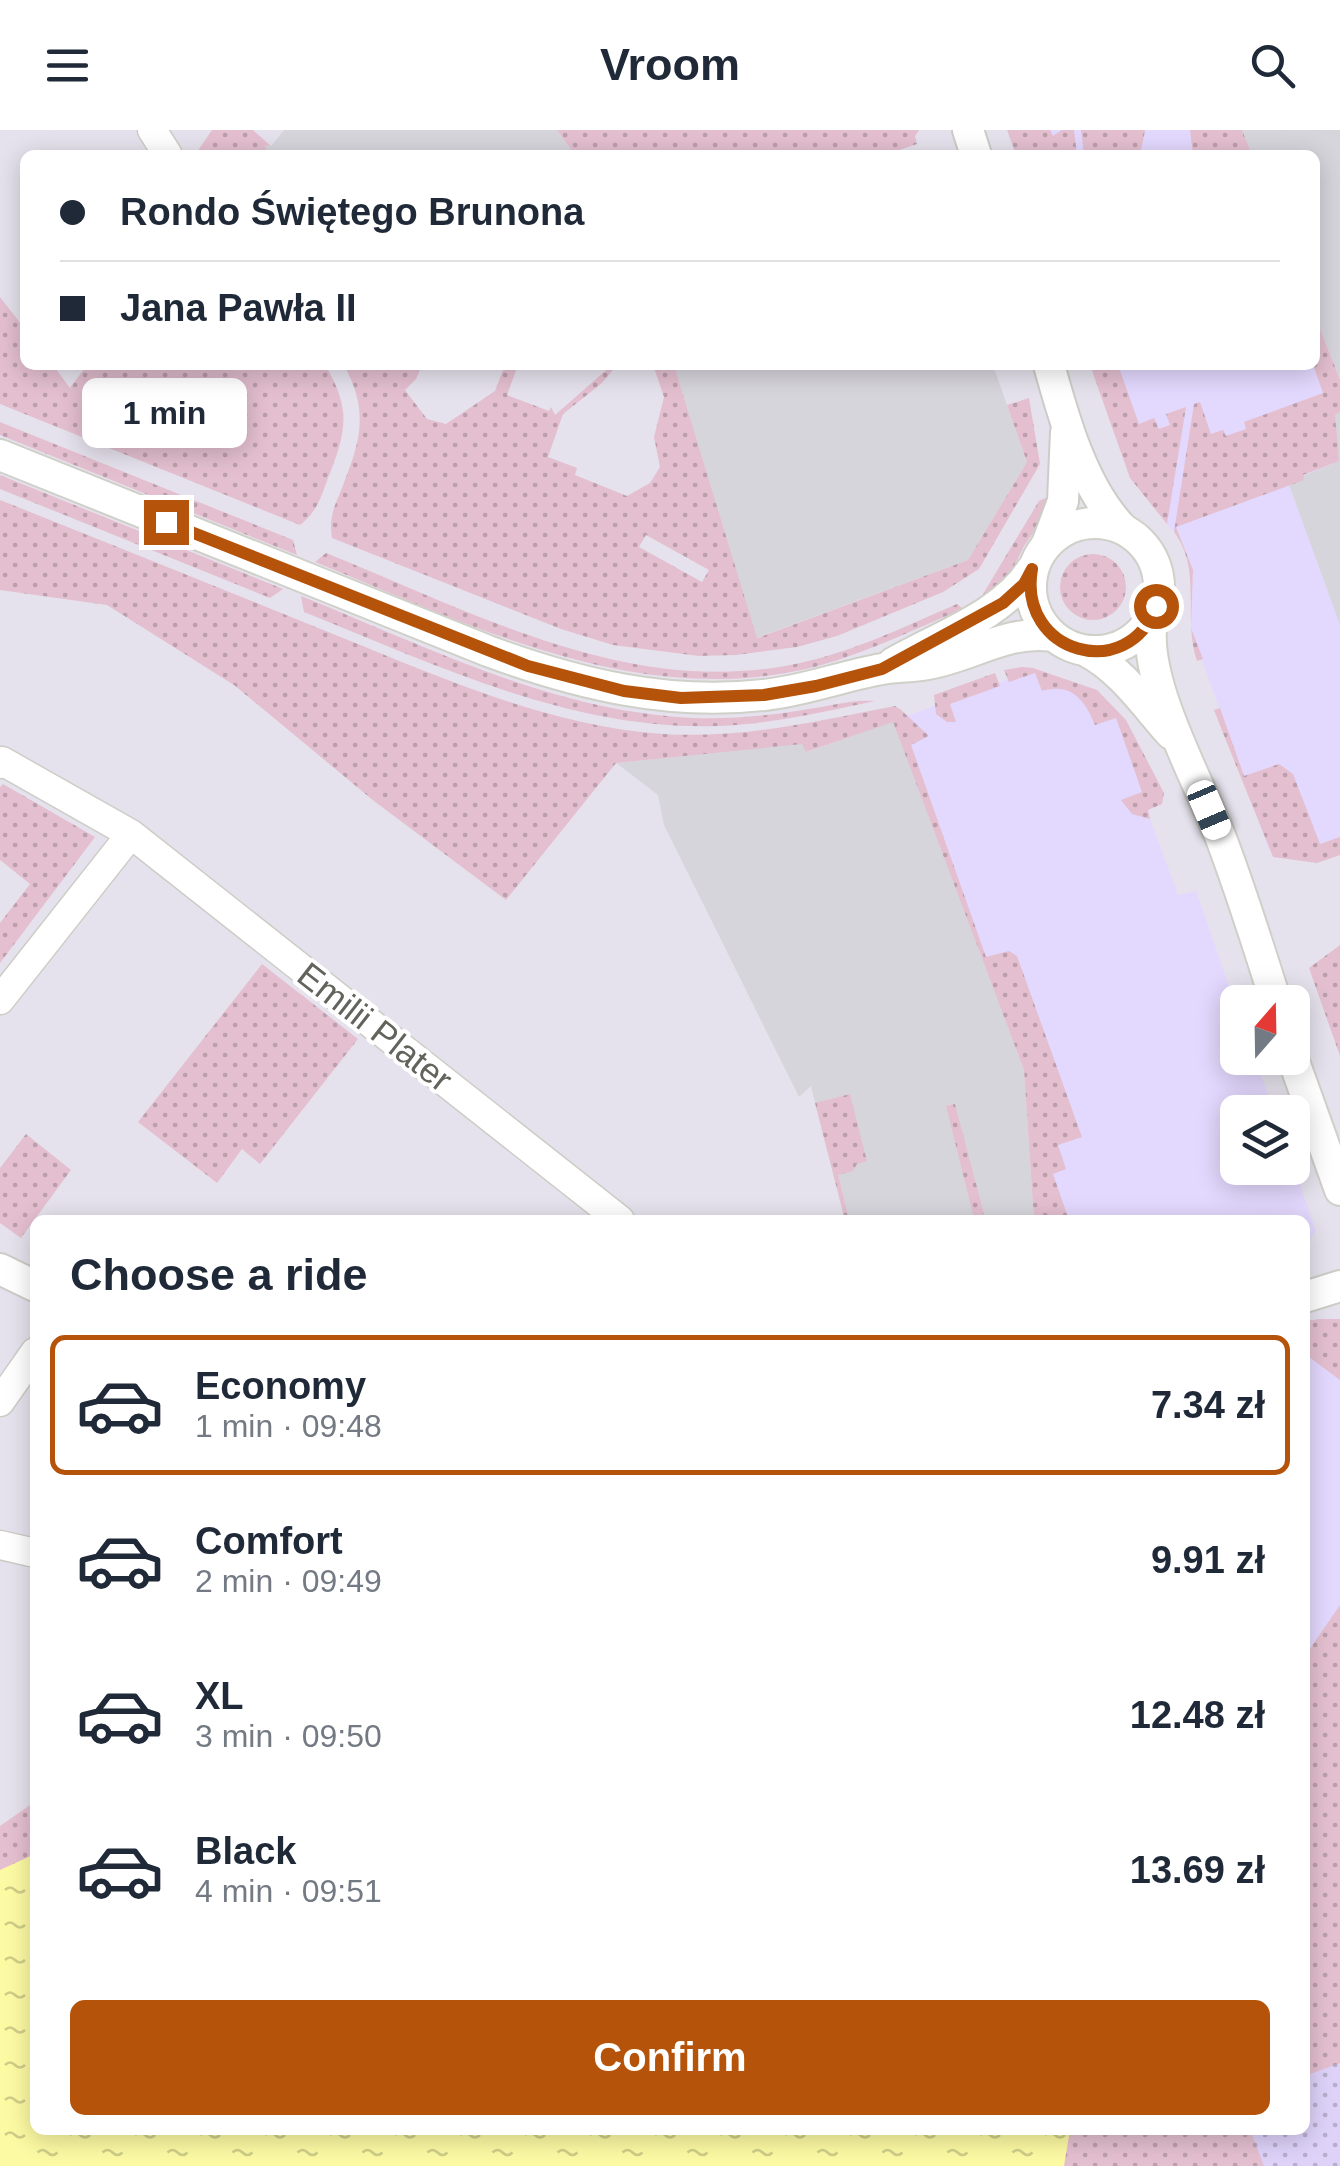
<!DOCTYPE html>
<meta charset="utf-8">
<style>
:root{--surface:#fff;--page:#f2f2f3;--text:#1f2937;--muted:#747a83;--line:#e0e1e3;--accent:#b45309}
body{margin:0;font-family:Arial,sans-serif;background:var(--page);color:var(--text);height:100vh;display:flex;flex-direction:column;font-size:38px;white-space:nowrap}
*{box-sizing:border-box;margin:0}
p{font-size:32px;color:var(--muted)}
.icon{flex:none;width:55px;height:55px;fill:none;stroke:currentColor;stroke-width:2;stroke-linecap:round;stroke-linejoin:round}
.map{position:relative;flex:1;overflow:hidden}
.drawer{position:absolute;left:30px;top:1085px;width:1280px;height:920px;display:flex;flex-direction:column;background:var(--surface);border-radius:15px;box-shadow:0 5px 25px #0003}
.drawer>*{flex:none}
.banner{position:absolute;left:20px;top:20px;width:1300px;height:220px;border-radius:15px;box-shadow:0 5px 25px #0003;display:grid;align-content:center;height:220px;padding:0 40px;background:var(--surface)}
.needle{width:65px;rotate:20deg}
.tools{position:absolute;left:1220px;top:855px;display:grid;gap:20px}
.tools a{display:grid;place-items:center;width:90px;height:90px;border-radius:15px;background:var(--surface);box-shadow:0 5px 25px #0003;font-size:50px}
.end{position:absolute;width:45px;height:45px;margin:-22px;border:12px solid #b45309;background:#fff;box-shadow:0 0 0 5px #fff}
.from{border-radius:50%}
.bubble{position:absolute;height:70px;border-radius:15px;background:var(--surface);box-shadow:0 5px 25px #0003;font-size:32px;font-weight:600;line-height:70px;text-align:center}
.car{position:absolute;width:30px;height:60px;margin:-30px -15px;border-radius:12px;box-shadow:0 0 8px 2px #0007;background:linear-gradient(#fff 24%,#345 0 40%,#fff 0 76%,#345 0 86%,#fff 0)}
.banner b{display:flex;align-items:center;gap:35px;height:95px;font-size:38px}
.banner b+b{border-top:2px solid var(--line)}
.banner i{width:25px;height:25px;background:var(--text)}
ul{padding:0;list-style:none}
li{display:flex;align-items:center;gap:30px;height:140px;margin:0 20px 15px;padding:0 20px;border:5px solid transparent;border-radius:15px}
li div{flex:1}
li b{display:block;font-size:38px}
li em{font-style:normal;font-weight:600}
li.active{border-color:var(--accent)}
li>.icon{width:90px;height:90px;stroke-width:1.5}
h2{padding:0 40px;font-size:45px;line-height:120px}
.button{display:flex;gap:20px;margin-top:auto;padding:20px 40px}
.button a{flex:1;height:115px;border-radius:15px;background:var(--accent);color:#fff;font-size:40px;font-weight:600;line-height:115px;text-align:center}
header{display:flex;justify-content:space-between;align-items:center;height:130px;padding:0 40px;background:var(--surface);font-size:45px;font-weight:600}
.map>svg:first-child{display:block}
</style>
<header><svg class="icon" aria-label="menu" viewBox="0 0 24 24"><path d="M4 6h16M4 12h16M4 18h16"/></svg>Vroom<svg class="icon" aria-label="search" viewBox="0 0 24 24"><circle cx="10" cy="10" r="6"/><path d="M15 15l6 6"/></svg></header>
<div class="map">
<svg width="1340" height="2036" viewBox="0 0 1340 2036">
<defs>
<pattern id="green-dots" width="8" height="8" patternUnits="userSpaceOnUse" patternTransform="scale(2.5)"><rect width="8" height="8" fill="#e4bfd0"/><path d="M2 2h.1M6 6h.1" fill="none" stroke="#bc9fac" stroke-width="1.8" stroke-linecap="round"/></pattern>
<pattern id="sand-dots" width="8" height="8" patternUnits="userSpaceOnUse" patternTransform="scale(2.5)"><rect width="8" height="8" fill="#ded2f9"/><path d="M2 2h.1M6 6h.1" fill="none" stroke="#b7aecd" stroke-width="1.8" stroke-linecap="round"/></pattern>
<pattern id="water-ripples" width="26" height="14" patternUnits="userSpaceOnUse" patternTransform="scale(2.5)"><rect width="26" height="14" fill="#fcfaa3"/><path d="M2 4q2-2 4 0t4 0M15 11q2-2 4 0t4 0" fill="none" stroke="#cfce88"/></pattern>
</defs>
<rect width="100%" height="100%" fill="#e6e2ed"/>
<path fill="#e3d8fd" d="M1011,0H1242L1252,25H1020Z
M1315,186L1340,250V282L1335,285L1339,331L1288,352L1340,495V709L1310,719L1269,720L1191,498L1193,440L1177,398L1174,402L1167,394L1142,355L1092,235H1315Z
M1036,539L1117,585L1158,666L1148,680L1150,689L1178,765L1196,761L1237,879L1238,928H1255L1274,982H1238V1038H1292L1293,1034L1316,1101L1305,1115V1090H1034L1024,940L893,591Z
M1305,1196L1340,1238V1676L1305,1630Z"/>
<path fill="#d7d5dc" d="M284,0H557L575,25H253L264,14L271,16Z
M1242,0H1340V250L1315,186V25H1252Z
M674,235H993L1027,332L968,430L756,508Z
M1340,282V495L1288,352L1339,331L1334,284Z
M893,591L1024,940L1034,1090H845L811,956L799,967L664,695L658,665L616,633L803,613L807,622Z"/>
<path fill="url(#green-dots)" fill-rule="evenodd" d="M212,0H253L271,16L265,15L267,23L282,25H195Z
M557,0H919L915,6L917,14L885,25H575Z
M1007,0H1050L1053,6L1062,0H1074L1077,25H1016Z
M1081,0H1145V1L1140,25H1084Z
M1190,0H1242L1252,25H1193Z
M0,167L25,199V235H53L70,258L87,235H325C352,279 346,303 328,348C321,367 317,382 300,395L0,274Z
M1315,186L1340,250V282L1335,285L1339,331L1303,345L1304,350L1176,397L1193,440L1191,498L1203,529L1197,531C1182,486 1203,441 1174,402L1194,274L1200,272L1211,304L1223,300L1226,306L1246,299L1244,292L1323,263L1313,235Z
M344,235H422L416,249L405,260L427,289L446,294L495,261L505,235H518L507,265L549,281L551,277L555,285L612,235H617L602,253L563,284L548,327L577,338L575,345L627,366L650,353L660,337L654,307L664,267L653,235H674L757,508L968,430L1027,332L1007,275L1029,268L1040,334L979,439L943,462L837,506L797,517L736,525L699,526L613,515L561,499L332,408C329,390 333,379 340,363C359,314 371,285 344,235ZM646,405L709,440L702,452L639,417Z
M1090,235H1118L1139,294L1154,288L1159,299L1170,295L1166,284L1186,277L1167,394L1130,348Z
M0,292L293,410L297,425L0,305Z
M0,345L283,459L270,468L0,359Z
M1050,366L1042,390L1024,416L1006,453L983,471V464L1039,371Z
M0,370C113,415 225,460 338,506C442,548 549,596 663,604C742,609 818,591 895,576L900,579L929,606L911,615L986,827L1009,821L1017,826L1082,1007L1058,1015L1066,1039L1053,1044L1069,1090H1034L1024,940L893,592L806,622L802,614L616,633L506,770L374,671L234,555L107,475L0,460Z
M326,423C476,483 632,570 800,533C855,521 906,496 957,474L963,479C912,500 861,526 806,539C634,578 470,495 315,432Z
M1060 457a33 33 0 1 1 66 0a33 33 0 1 1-66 0Z
M301,466C428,517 554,582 693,588C732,589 770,586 808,579C831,576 852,569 875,571C823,582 771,594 718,596C572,601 436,535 304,482Z
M1022,537L1033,538L1097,560L1126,590L1164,663L1162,674L1148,680L1150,689L1132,684L1121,670L1142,662L1116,588L1095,595C1085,570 1071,552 1042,561L1035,543L1009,552L1004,540Z
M995,543L1000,556L950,574L956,592H947L936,584L934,565Z
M1220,578L1244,646L1279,634L1293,644L1320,714L1340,707V725L1317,733L1273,727L1221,598L1214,580Z
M3,654L95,707L0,833V793L30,754L0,730V657Z
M1340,815V926L1309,838Z
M262,834L358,909L260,1034L242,1019L217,1053L138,992Z
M850,964L867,1031L857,1034L853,1041L838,1045L849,1090H845L815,973Z
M955,974L984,1084L974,1088L946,976Z
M26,1004L71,1040L21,1108L0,1093V1038Z
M1320,1189H1340V1250L1305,1224V1191Z
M1340,1475V2036H0V1696L33,1673L35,2000H1305V1526Z"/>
<path fill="url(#sand-dots)" d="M1340,1933V2036H1264L1250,2000H1305V1946Z"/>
<path fill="url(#water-ripples)" d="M35,1724V2000H1070L1064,2036H0V1740Z"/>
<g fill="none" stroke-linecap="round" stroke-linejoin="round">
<g stroke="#cccdc6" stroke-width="31">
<path id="minor" d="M152,0L168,25
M0,634L2,631L131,704L620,1090
M0,870L131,704
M0,1272L35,1222
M0,1415L35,1423"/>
</g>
<g stroke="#cccdc6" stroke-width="34">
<path id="tertiary" d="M968,0L976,25
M1049,235C1064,289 1083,358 1123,399
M1047,414L1063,371L1066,302
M0,1139L35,1156
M1305,1167L1340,1156"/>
</g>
<g stroke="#cfd0c8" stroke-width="34">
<path id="secondary" d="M0,325L488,521C577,554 668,576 764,565C804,561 842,546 882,539C897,536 913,537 928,534C970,527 1009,499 1052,506
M1031 457a64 64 0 1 1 128 0a64 64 0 1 1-128 0Z
M1153,485C1138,546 1200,652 1222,711C1242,764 1259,818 1276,872
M1086,521C1122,540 1144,574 1171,604
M893,533C938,507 1005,484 1032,439
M1292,926L1340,1060"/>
</g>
<use href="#minor" stroke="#fff" stroke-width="28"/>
<use href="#tertiary" stroke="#fff" stroke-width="30"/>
<use href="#secondary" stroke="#fff" stroke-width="30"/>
</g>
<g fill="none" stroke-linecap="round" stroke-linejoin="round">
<path stroke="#b45309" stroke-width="12" d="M166,392L528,536L624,561L681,568L764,565L816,556L882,539L1003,473L1024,454L1032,439C1017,524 1129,554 1156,476"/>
</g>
<g text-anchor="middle" stroke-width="8" stroke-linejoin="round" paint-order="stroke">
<g font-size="35" fill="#62635b" stroke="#fff">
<text transform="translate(375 897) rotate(38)" y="12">Emilii Plater</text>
</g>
</g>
</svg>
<div class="tools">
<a><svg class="needle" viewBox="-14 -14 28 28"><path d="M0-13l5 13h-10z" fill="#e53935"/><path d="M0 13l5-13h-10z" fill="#747a83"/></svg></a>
<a><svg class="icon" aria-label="layers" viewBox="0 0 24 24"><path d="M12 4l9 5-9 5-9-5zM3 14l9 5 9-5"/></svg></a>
</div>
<i class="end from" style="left:1156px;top:476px"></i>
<i class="end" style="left:166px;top:392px"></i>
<div class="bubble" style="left:82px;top:248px;width:165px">1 min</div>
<i class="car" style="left:1209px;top:680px;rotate:157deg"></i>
<div class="banner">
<b><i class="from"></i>Rondo Świętego Brunona</b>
<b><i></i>Jana Pawła II</b>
</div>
<section class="drawer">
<h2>Choose a ride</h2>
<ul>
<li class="active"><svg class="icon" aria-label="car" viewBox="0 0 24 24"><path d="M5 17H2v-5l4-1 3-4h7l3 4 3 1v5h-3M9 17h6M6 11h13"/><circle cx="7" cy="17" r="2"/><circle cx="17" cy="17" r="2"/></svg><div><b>Economy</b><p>1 min · 09:48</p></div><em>7.34 zł</em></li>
<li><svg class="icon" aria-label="car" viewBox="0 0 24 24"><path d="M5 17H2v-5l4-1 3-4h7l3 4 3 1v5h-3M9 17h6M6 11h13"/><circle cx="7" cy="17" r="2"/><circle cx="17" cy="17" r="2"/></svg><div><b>Comfort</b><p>2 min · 09:49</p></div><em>9.91 zł</em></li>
<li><svg class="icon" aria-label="car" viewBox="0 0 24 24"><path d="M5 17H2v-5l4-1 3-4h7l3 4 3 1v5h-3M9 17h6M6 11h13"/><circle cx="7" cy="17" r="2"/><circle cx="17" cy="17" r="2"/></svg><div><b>XL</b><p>3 min · 09:50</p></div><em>12.48 zł</em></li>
<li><svg class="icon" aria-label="car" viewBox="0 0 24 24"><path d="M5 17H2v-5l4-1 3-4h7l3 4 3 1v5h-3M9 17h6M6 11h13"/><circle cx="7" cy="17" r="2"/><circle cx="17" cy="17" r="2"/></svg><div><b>Black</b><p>4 min · 09:51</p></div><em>13.69 zł</em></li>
</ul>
<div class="button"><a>Confirm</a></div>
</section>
</div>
